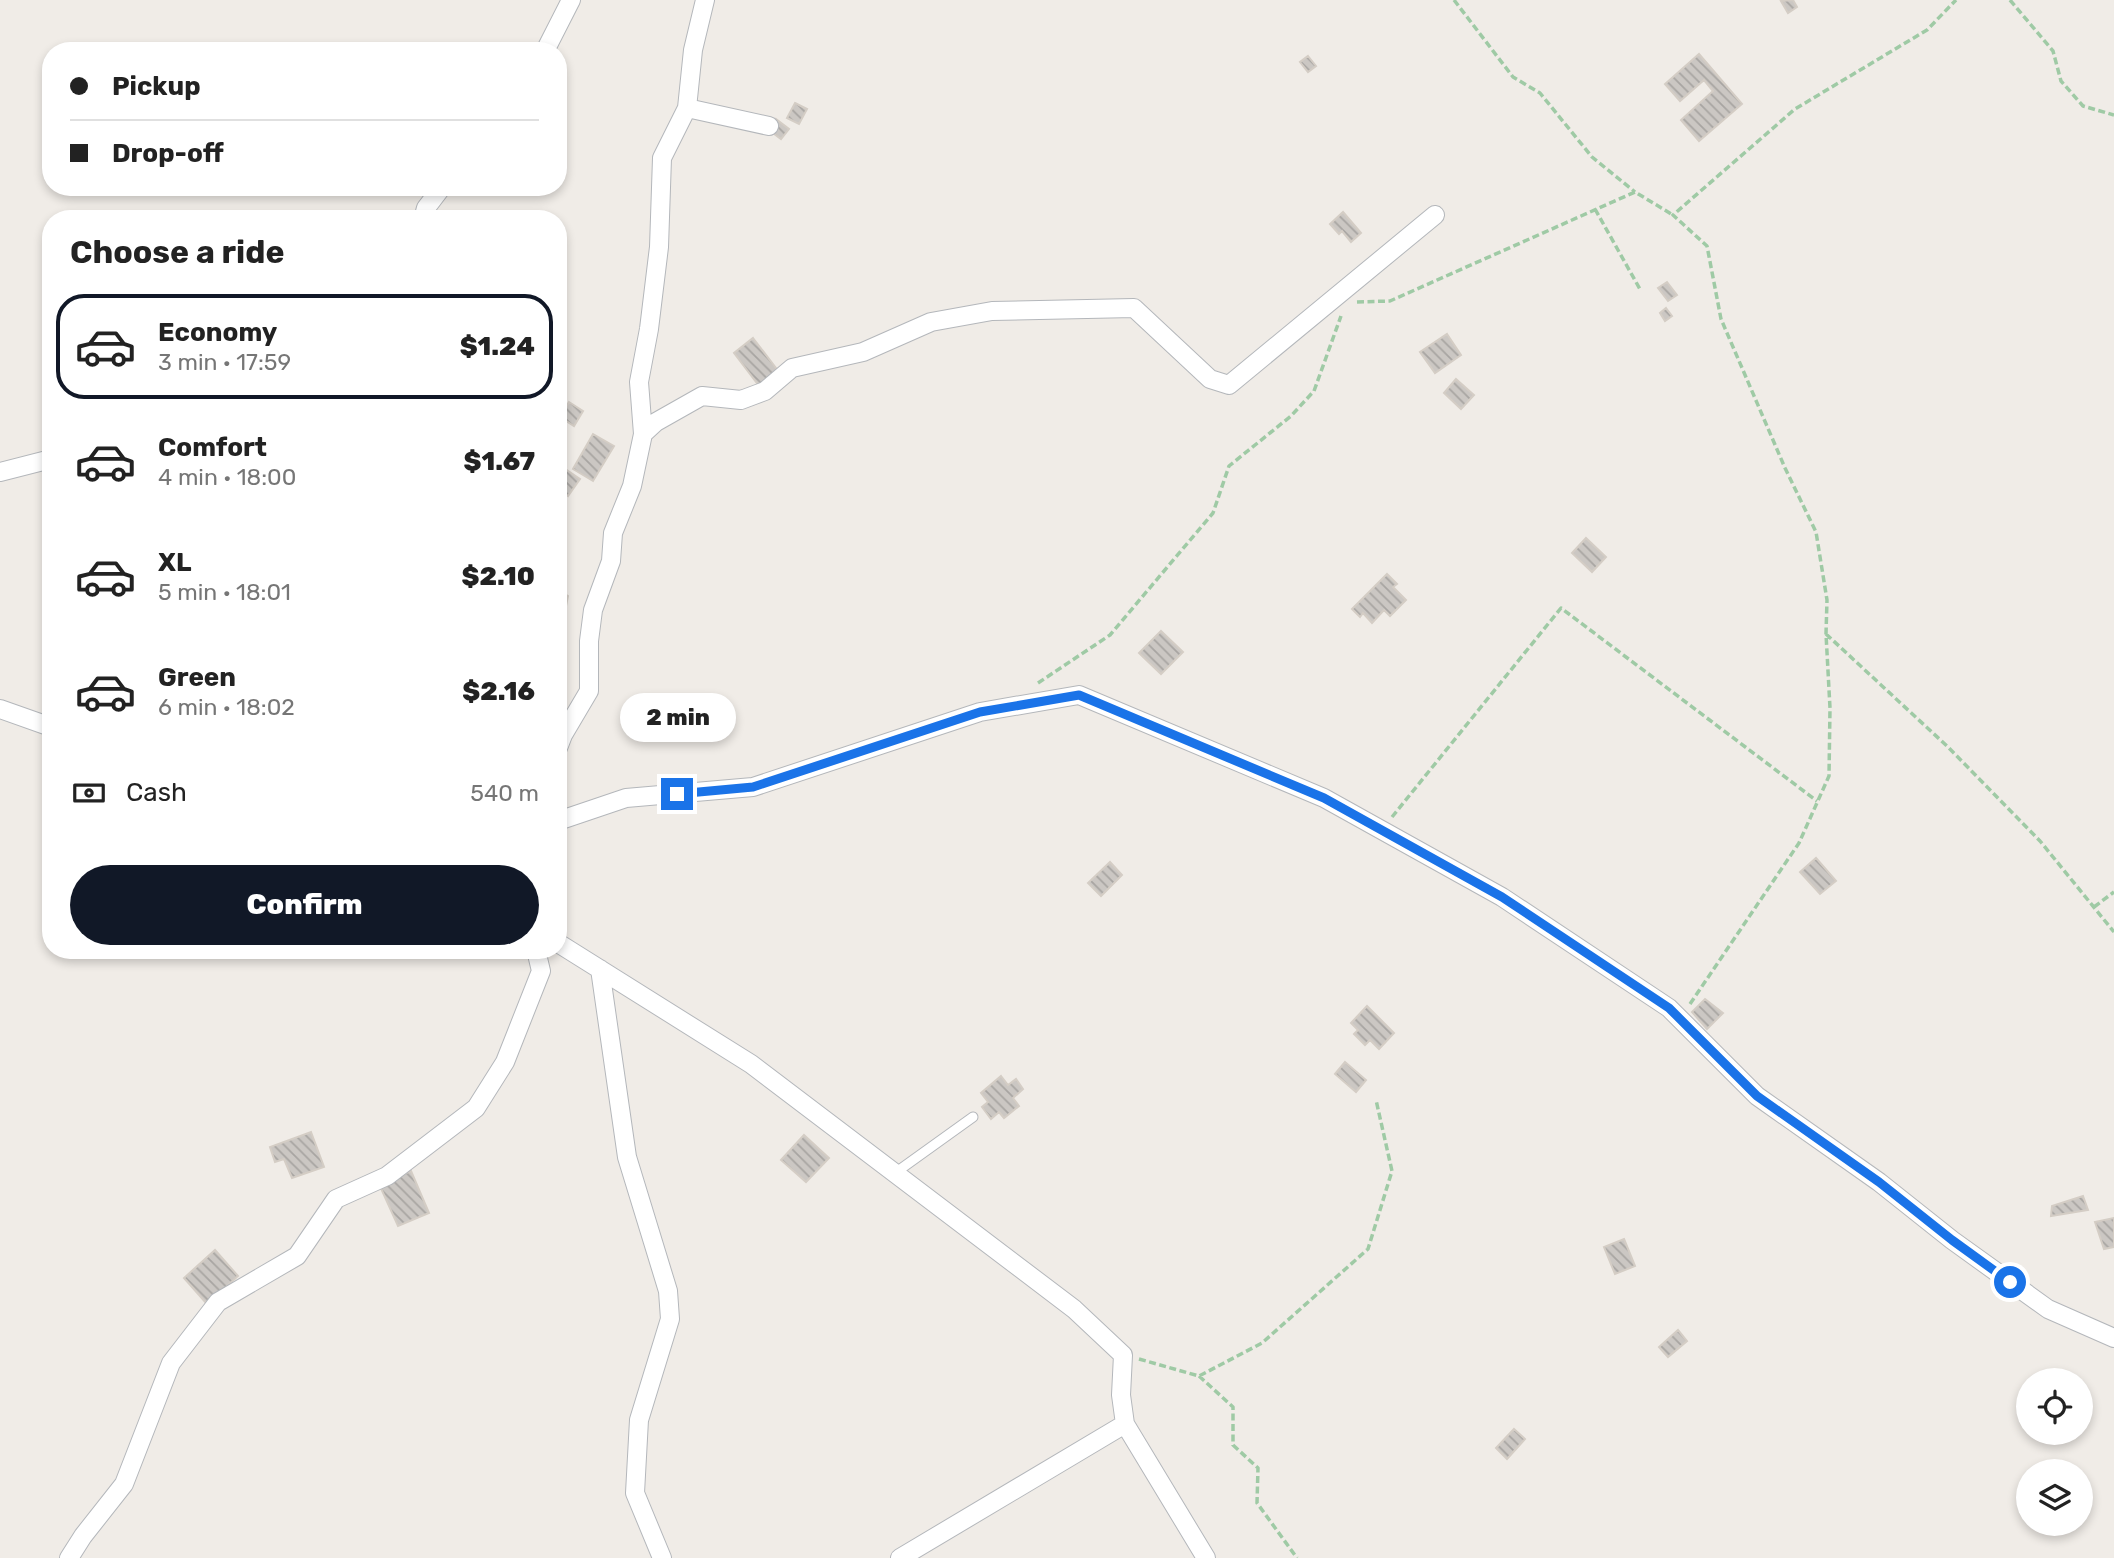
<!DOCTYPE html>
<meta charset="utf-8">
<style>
:root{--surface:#fff;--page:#f2f2f2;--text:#222;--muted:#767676;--line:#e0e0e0;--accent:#111827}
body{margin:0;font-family:Rubik,sans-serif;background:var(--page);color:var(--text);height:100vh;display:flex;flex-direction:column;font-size:26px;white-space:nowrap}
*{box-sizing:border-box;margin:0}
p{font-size:23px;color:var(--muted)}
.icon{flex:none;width:38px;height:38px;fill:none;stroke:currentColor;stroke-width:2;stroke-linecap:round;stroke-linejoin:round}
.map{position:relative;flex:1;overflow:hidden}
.panel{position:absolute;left:42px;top:210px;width:525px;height:749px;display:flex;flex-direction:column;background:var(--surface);border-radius:28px;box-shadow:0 4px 10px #0003}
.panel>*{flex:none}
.guide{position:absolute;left:42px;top:42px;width:525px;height:154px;border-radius:28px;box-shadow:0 4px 10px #0003;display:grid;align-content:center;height:154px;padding:0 28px;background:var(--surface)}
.tools{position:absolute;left:2016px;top:1368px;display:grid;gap:14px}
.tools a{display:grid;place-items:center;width:77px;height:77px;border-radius:50%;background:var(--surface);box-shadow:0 4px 10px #0003;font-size:35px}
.end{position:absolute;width:32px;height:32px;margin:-16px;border:9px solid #1a73e8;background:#fff;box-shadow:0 0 0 4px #fff}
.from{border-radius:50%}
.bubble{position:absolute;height:49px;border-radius:24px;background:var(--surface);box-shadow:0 4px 10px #0003;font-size:23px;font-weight:800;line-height:49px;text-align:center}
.guide b{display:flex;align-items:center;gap:24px;height:66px;font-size:26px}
.guide b+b{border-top:2px solid var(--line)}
.guide i{width:18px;height:18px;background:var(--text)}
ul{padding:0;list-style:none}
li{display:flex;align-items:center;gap:21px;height:105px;margin:0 14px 10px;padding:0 14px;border:4px solid transparent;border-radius:28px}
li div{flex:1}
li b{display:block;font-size:26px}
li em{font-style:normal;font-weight:800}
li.current{border-color:var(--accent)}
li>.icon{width:63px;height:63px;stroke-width:1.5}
h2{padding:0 28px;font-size:32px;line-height:84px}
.pay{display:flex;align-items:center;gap:18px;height:77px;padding:0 28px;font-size:26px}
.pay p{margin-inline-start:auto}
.action{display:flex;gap:14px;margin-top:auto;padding:14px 28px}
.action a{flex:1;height:80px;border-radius:42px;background:var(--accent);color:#fff;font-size:28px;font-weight:800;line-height:80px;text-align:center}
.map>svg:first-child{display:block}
</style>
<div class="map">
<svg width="2114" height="1558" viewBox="0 0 2114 1558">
<defs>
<pattern id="building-back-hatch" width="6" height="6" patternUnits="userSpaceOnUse" patternTransform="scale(1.75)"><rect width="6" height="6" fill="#cbc7c3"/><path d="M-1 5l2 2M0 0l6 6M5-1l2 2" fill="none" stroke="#a8a5a2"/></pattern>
</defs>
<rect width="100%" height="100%" fill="#f0ece7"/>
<path fill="url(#building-back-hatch)" stroke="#d4cdc5" stroke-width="2" d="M1793,0L1797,7L1788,13L1781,1Z
M1699,54L1742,104L1699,141L1681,120L1713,91L1704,80L1680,101L1665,84Z
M1308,56L1316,66L1308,72L1300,62Z
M795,103L807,109L799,124L787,118Z
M776,119L789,129L781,139L769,130Z
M1343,212L1361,233L1351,242L1342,231L1339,234L1330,224Z
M1667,282L1677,295L1668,301L1658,288Z
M1666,308L1672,316L1665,321L1660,313Z
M1447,334L1461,355L1435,373L1420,352Z
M753,338L779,372L759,386L734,353Z
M1456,379L1474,395L1461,409L1444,393Z
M569,402L583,411L574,426L560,417Z
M593,434L614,446L593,481L573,469Z
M558,464L580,479L568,496L558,489Z
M1586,538L1606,557L1592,572L1572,553Z
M1387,574L1397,584L1393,587L1406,600L1390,616L1384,610L1372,623L1363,613L1360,617L1352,609Z
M558,590L568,596L563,621L558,619Z
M1161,631L1183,652L1161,674L1139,653Z
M1816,858L1836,881L1820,894L1800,872Z
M1110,862L1122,875L1101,896L1088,883Z
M1705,999L1723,1013L1707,1029L1692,1012Z
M1367,1006L1394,1033L1379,1049L1370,1040L1365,1045L1354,1034L1358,1030L1351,1023Z
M1345,1062L1366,1080L1356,1092L1335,1074Z
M1001,1076L1008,1085L1016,1079L1023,1089L1013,1098L1019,1106L1004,1118L999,1112L991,1119L982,1107L988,1102L981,1093Z
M311,1132L324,1167L292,1178L284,1159L275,1162L270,1147Z
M804,1135L829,1158L806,1182L781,1160Z
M411,1171L429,1213L398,1226L379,1184Z
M2083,1196L2088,1210L2051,1216L2052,1206Z
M2114,1218V1247L2104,1249L2095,1222Z
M1624,1239L1635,1266L1615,1274L1604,1247Z
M215,1250L238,1276L207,1304L184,1278Z
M1678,1330L1687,1341L1668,1357L1659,1347Z
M1514,1429L1525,1439L1507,1459L1496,1448Z"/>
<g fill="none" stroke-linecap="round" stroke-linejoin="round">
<g stroke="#b4b7bb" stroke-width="11">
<path id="service" d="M895,1173L973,1117"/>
</g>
<g stroke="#b4b7bb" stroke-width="20">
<path id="minor" d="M545,51L571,0
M687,108L693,50L705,0
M423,219L426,208L442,187
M643,434L639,382L649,329L659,247L662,158L687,108L769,126
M0,472L51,459
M0,709L51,727
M558,748L563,735L589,691V641L593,610L611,561L613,533L632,486L643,434L656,422L702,396L741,400L765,391L792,368L863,352L931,322L992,311L1134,308L1210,379L1229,385L1435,215
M558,821L626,798L753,787L980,712L1079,695L1324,798L1502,897L1669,1008L1757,1096L1879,1182L1952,1240L2048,1309L2114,1338
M558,943L751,1064L1074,1309L1123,1355L1121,1395L1125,1424L1206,1558
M600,969L627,1157L668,1291L670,1319L639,1420L635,1493L662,1558
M69,1558L83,1536L124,1484L171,1363L218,1302L297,1256L336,1199L387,1176L476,1108L505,1062L541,971L536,950
M900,1558L1125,1424"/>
</g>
<path stroke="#9fcaa5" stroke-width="3.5" stroke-dasharray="7 3.5" stroke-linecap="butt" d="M1454,0L1513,77L1540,93L1592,157L1635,192
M2010,0L2053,51L2061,81L2083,106L2114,115
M1595,209L1641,291
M1357,302L1390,301L1635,192L1673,215
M1826,634L1948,747L2040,841L2114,932
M1038,683L1110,635L1213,513L1229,466L1291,416L1314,391L1341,316
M1392,817L1561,608L1817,801
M2094,907L2114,892
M1690,1004L1799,843L1829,776L1830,708L1826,634L1827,600L1816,532L1785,468L1721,319L1707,246L1673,215L1795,109L1927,30L1956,0
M1139,1359L1199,1376L1262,1343L1368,1249L1392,1171L1376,1100
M1199,1376L1233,1407V1445L1258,1468L1257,1503L1297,1558"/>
<use href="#service" stroke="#fff" stroke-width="9"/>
<use href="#minor" stroke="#fff" stroke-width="18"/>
</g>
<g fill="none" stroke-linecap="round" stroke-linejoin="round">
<path stroke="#1a73e8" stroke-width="9" d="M677,794L753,787L980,712L1079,695L1324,798L1502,897L1669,1008L1757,1096L1879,1182L1952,1240L2010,1282"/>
</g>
</svg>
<div class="tools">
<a><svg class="icon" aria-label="locate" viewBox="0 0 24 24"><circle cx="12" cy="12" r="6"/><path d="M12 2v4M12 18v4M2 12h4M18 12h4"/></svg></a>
<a><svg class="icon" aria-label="layers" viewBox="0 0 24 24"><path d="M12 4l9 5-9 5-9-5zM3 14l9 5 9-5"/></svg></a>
</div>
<i class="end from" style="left:2010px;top:1282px"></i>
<i class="end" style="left:677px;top:794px"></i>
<div class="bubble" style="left:620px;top:693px;width:116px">2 min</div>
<div class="guide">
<b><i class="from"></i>Pickup</b>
<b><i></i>Drop-off</b>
</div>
<section class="panel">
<h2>Choose a ride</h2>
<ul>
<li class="current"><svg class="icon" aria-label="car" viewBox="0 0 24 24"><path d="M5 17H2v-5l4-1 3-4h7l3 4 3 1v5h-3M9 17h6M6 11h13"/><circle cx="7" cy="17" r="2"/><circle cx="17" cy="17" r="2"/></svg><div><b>Economy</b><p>3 min · 17:59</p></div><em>$1.24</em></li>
<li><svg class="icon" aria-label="car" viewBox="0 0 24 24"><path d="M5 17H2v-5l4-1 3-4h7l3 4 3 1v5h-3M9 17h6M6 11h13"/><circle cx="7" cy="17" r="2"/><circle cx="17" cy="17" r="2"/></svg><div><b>Comfort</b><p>4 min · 18:00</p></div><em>$1.67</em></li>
<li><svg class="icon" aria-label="car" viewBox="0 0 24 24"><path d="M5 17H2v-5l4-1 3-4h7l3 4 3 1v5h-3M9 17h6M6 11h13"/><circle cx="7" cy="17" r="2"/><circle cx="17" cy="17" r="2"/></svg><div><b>XL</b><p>5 min · 18:01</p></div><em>$2.10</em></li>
<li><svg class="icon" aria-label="car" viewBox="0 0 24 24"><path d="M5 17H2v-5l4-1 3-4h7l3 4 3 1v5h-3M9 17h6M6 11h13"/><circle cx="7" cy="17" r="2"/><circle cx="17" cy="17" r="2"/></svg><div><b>Green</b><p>6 min · 18:02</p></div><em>$2.16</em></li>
</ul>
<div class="pay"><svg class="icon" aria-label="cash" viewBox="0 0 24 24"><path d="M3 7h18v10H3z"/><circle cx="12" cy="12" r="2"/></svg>Cash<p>540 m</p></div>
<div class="action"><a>Confirm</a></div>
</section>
</div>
